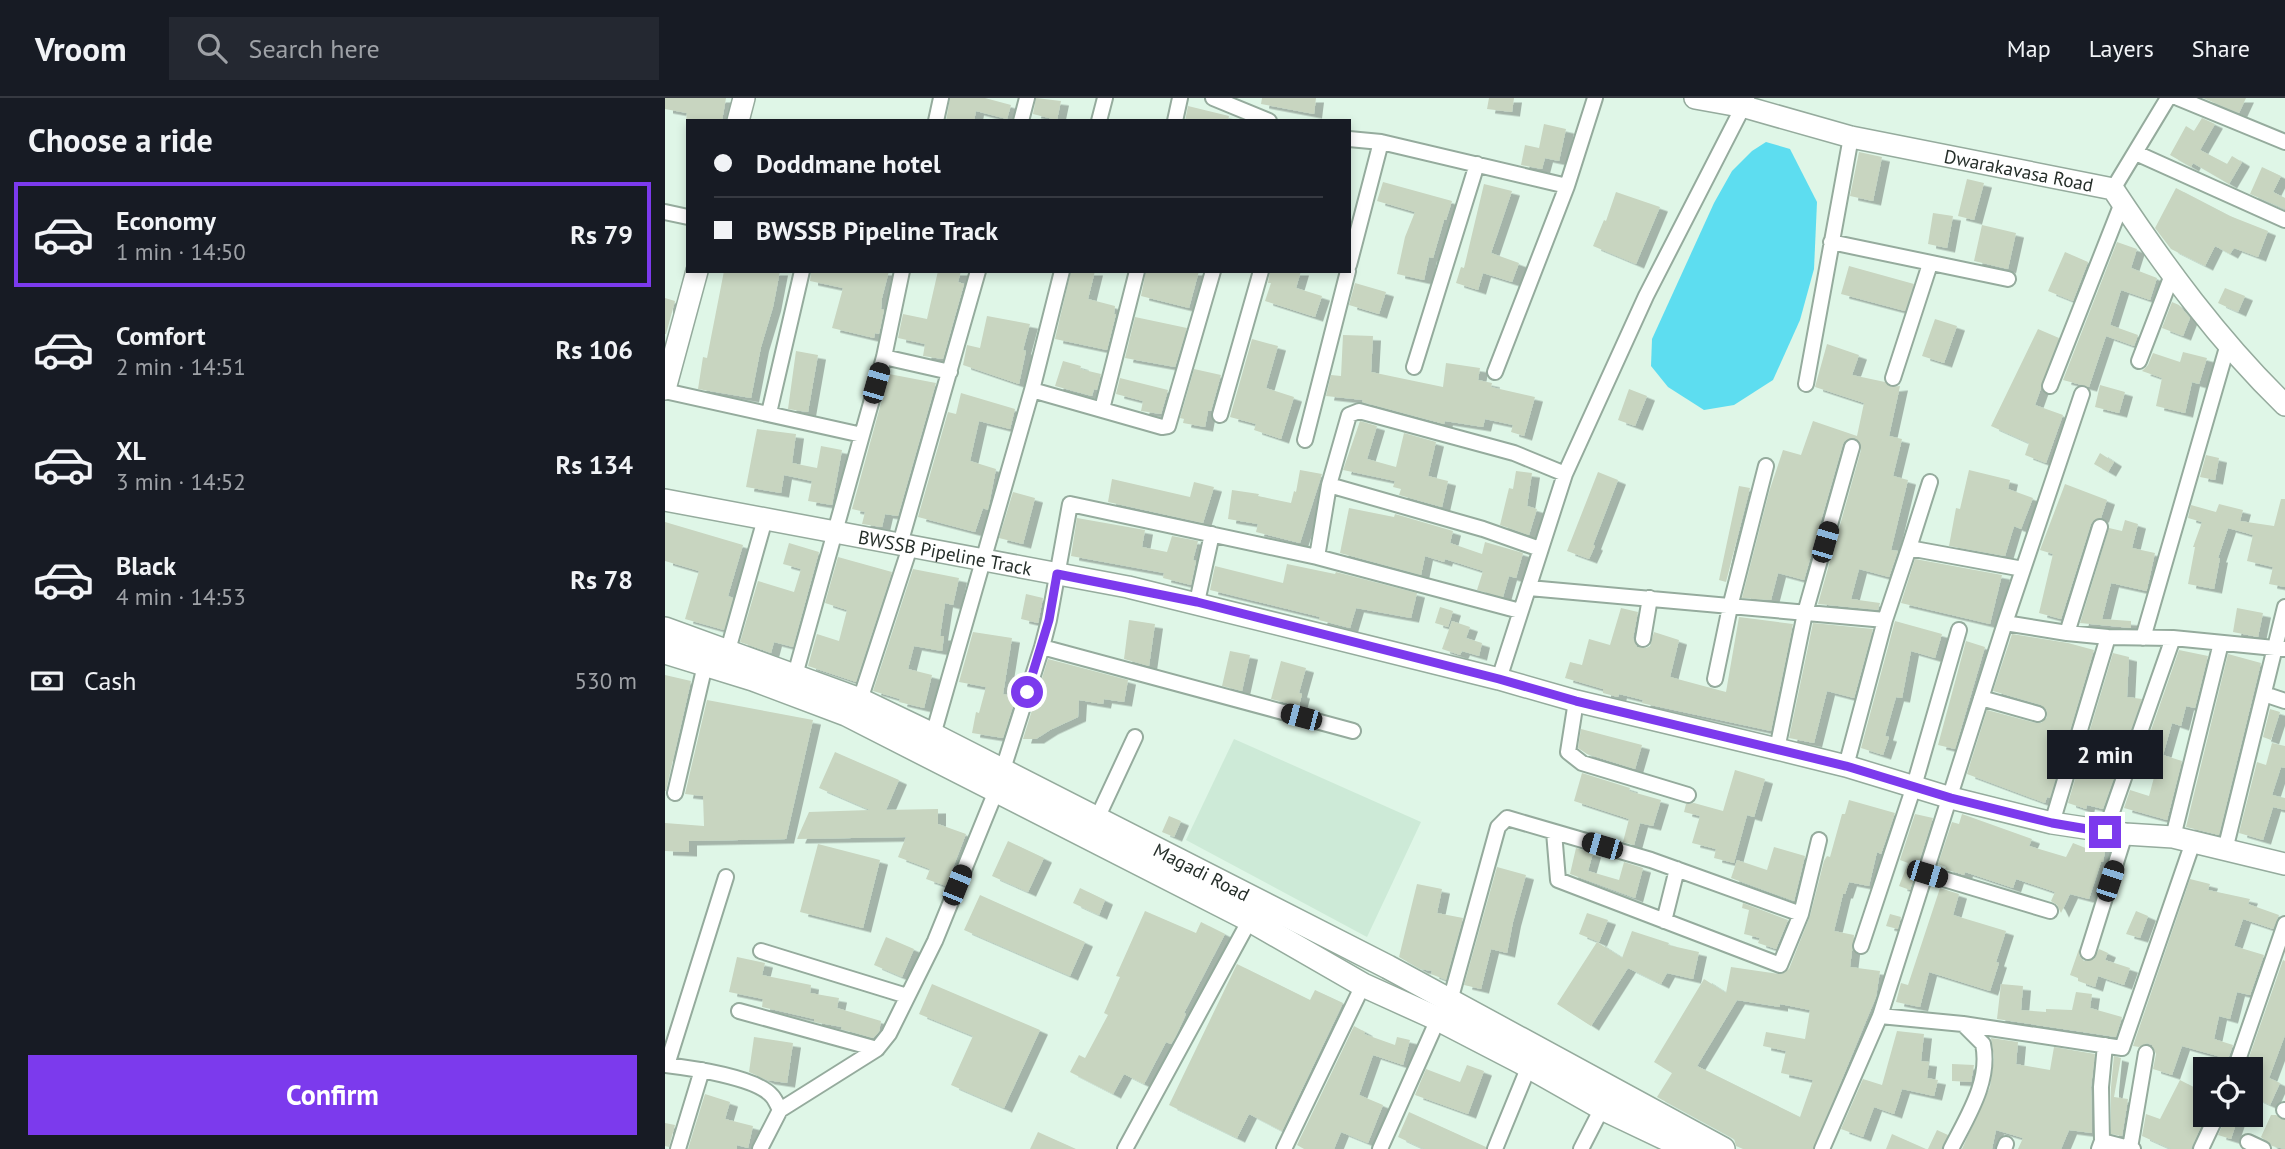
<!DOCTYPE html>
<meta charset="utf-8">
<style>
:root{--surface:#171b24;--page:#242831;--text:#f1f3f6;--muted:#9ea1a6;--line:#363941;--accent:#7c3aed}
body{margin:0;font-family:"PT Sans",sans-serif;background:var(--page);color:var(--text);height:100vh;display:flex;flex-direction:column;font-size:26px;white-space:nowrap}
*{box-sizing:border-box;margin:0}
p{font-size:23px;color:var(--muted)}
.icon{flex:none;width:38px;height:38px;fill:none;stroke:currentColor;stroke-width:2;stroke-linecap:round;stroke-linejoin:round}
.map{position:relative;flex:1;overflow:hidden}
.details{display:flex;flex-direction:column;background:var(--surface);width:665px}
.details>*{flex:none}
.hud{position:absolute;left:21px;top:21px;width:665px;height:154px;border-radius:0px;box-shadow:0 4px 10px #0003;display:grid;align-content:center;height:154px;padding:0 28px;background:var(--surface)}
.buttons{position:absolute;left:1528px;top:959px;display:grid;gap:14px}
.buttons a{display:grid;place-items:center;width:70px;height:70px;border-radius:0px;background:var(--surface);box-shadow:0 4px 10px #0003;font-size:35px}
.end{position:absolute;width:32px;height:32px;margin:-16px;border:9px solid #7c3aed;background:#fff;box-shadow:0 0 0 4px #fff}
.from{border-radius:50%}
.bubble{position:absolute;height:49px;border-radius:0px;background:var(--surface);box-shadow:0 4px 10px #0003;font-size:23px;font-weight:700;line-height:49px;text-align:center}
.car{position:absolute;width:21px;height:42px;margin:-21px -10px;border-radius:9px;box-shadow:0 0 5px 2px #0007;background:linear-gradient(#222 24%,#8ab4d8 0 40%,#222 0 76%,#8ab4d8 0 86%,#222 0)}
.hud b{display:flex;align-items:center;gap:24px;height:66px;font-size:26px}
.hud b+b{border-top:2px solid var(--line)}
.hud i{width:18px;height:18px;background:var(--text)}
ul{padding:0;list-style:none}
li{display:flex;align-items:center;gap:21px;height:105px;margin:0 14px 10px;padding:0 14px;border:4px solid transparent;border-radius:0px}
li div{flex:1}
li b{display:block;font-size:26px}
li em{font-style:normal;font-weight:700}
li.selected{border-color:var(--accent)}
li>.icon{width:63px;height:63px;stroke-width:1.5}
h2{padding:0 28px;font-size:32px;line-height:84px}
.pay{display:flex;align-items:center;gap:18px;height:77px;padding:0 28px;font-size:26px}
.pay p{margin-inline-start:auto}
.cta{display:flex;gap:14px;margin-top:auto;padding:14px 28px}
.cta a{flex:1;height:80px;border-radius:0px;background:var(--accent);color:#fff;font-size:28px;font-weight:700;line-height:80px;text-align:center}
header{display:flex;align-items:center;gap:42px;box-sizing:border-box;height:98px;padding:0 35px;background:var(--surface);border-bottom:2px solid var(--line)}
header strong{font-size:33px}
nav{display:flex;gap:38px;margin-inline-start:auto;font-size:24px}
.search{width:490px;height:63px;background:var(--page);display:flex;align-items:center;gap:18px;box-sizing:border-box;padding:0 24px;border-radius:0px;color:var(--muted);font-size:26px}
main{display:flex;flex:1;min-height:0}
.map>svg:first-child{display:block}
</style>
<header>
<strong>Vroom</strong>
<div class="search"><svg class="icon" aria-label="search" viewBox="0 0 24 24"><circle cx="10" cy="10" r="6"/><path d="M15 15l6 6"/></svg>Search here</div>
<nav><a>Map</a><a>Layers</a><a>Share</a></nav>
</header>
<main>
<section class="details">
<h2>Choose a ride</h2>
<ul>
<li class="selected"><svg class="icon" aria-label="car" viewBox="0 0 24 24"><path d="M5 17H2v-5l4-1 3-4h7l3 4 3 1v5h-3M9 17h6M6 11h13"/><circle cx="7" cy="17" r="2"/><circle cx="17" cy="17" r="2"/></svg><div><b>Economy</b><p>1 min · 14:50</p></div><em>Rs 79</em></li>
<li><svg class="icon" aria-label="car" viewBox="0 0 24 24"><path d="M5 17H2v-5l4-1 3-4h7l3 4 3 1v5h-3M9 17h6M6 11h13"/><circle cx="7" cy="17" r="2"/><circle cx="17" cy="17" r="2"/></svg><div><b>Comfort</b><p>2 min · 14:51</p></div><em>Rs 106</em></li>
<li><svg class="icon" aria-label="car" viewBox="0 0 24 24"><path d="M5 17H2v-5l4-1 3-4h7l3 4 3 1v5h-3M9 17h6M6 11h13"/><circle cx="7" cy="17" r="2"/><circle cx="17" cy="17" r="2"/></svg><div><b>XL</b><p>3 min · 14:52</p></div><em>Rs 134</em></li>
<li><svg class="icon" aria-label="car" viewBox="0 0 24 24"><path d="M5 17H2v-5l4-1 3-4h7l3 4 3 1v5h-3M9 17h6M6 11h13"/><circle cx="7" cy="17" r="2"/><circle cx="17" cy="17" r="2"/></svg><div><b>Black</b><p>4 min · 14:53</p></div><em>Rs 78</em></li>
</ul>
<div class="pay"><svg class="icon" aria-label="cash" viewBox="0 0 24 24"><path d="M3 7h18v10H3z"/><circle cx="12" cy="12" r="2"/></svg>Cash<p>530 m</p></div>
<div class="cta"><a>Confirm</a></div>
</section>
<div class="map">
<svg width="1620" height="1051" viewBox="0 0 1620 1051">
<defs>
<filter id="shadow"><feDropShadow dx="8" dy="4.5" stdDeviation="0" flood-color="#0004"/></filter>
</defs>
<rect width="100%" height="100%" fill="#dff6e7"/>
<path fill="#cdead7" d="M569,641L756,724L702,839L521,742Z"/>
<path fill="#5dddf0" d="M1101,44L1125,51L1152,104L1149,171L1135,222L1108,282L1069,307L1039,312L1003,289L986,268L987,241L1049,105L1067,73L1087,53Z"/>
<path fill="#c8d5c0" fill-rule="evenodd" filter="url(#shadow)" d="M0,0H61L57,23H21L22,15L0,11Z
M285,0H320L346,7L342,21L311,13L309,23H281Z
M371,0L396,3L392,22L368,16Z
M597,0H651L649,16L596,6Z
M824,0H849L847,14L822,11Z
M1538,0H1581L1574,15Z
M523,8L564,18L563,23H520Z
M1537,20L1550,26L1535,52L1562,66L1567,58L1577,64L1564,86L1528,65L1526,69L1505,57L1521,28L1529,33Z
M879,26L901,31L894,63L880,60L877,71L856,67L860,47L874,50Z
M1194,54L1217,59L1208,103L1185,98Z
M1597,69L1616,78L1608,94L1620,100V111L1585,96Z
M1302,81L1319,85L1309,122L1293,118Z
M718,84L787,103L781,122H779L768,160L764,159L759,182L732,176L740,139L750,114L712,103Z
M819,86L847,93L826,155L854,165L847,184L818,175L813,192L791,185L796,169L799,170Z
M1511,90L1565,118L1603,133L1593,159L1569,150L1565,156L1550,148L1540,168L1506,151L1490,130Z
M951,94L995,109L971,166L928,148L939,122L941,123Z
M1268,115L1288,118L1282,150L1263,146Z
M1317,127L1351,135L1343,171L1309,163Z
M1452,144L1472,151L1466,170L1492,180L1485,202L1456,192L1445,227L1473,237L1469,248L1441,238L1424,289L1398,282Z
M1400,154L1423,164L1408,203L1383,193Z
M1184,168L1249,186L1240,213L1176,196Z
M59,173H115L108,209L96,249L86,300L33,291L38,259L42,260Z
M146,173H224L217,200L216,211L219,212L214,236L210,235L209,240L167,230L178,190L145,183Z
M273,173H296L293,184L299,186L278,261L258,258L260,246L233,240L238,216L262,221Z
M406,173H430L423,201L450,208L449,216H451L442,252L390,241Z
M481,173H534L524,210L476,198Z
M605,173H636L631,190L657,198L650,219L600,203L606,185H603Z
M690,185L721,194L714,216L684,207Z
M1560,190L1580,198L1573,214L1553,205Z
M0,200L10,203L1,236H0Z
M1507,204L1514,207L1525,220L1518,238L1497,230Z
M322,218L365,226L358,252L361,253L354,286L298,267L302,247L315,250Z
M470,219L522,230L510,269L460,260Z
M1270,221L1292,228L1279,265L1257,258Z
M1373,231L1394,240L1370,307L1398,317L1381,365L1360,357L1364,345L1326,328Z
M678,237L708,238L706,274L778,289L781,265L815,270L813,282L827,285L826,289L870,299L859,338L846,334L848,327L820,321L818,329L780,323L779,326L697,304L698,302L661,298L666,277L676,278Z
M587,241L613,248L601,290L629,299L616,341L589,332L591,326L565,319Z
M1162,246L1194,257L1187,277L1220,284L1226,289L1235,288L1224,338L1237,341L1228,378L1243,382L1226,452L1233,453L1224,479L1194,471L1186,501L1215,505L1213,512L1153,506L1196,352L1194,343L1189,340L1181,342L1178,346L1139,482L1113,475L1106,502L1077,500L1104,394L1118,352L1136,357L1148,323L1192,338L1199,305L1150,289Z
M131,253L153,257L143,314L123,311Z
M1518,254L1542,260L1534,286L1527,284L1520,315L1491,308L1497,280L1477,273L1483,267L1488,255L1515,264Z
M398,263L416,268L415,271L436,276L432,292L429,291L427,298L390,288Z
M529,271L556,277L546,313H543L540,329L518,325L519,321L515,320Z
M224,276L271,285L233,418L220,416L217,429L197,426L200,414L187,411Z
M455,280L503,292L496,316L476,313L478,303L451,296Z
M1435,287L1460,294L1454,315L1430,309Z
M964,291L982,298L970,328L953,322Z
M296,295L350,311L345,331L314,323L305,363L331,371L323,412L318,410L310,434L253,419L283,314L291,316Z
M695,323L712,328L702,361L731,369L739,335L771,344L763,378L783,383L777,409L734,397L736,391L728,389L730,383L678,372Z
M92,331L131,336L127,365L152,370L156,348L177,352L167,407L143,403L147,383L119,377L116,395L81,389Z
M1435,355L1449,364L1443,374L1429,366Z
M1541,357L1554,360L1550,382L1535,379Z
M635,372L657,376L635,445L591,434L593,426L563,421L567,392L594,396L593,398L626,405L629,393L631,394Z
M1304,372L1345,382L1343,391L1368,400L1356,431L1349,428L1340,458L1284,448L1291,410L1295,411Z
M851,373L867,375L862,408L872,411L864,437L835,427L844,390L848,391Z
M933,374L953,382L928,447L930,448L924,461L902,453Z
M447,381L525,399L529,384L549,389L538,425L443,404Z
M1400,386L1442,402L1436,420L1429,422L1426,426L1396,521L1374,515L1388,456L1375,452Z
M1074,388L1085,390L1061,484L1054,482Z
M348,394L370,400L358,446L334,440Z
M1616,401H1620V489L1604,486L1608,469L1582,463L1588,437L1563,430L1553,460H1555L1549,491L1523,486L1530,449H1528L1537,424L1523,420L1526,407L1551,414L1554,406L1578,412L1575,423L1609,428Z
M684,410L729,419L730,416L788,433L785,445L817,456L820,444L858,455L851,480L844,478L838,499L812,492L818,473L780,461L779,464L760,458L756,477L675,455Z
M412,420L480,432L477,449L502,454L507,438L533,443L528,462L531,463L526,487L498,480L499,475L406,458Z
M1460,422L1473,426L1467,450L1490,455L1482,491V493L1446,485L1437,521L1466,523V530L1415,525L1444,430L1457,433Z
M0,424L78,447L63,498L68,500L59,532L20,521L34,473L0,463Z
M124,445L154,454L128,549L109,544L106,555L75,544L93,483L129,494L136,471L118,466Z
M173,459L227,474L191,584L143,568L152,536L174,543L182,512L160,505Z
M1250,461L1337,477L1325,526L1236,505Z
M622,466L670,476L671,474L752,495L746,520L691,510L685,530L654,522L655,519L545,492L550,468L618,485Z
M248,471L294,480L288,507L280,505L275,538H279L277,553L249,548L243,571L267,577L259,610L234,604L235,601L208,593Z
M361,496L378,500L373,525L356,521Z
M775,509L788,513L783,529L770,525Z
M956,510L973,514L968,540L972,549L981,550L985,548L989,534L1014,542L1005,579L1061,594L1074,519L1128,526L1106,633L981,606L977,605L978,602L954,596L953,599L938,595V591L900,580L905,564L917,567L924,541L945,547Z
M1572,510L1598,515L1593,539L1568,534Z
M464,522L490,526L484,568L459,561Z
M787,523L805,529L801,540L817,545L814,558L797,553L795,557L777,551Z
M1230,523L1277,536L1270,560L1246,553L1237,600L1231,599L1220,638L1224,639L1218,657L1196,650Z
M1148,525L1208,531L1189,600L1162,593L1149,645L1124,640Z
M308,534L347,540L338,596L351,599L338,640L307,635L311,614L314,615L321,589L294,584Z
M1347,536L1403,545L1429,552L1385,700L1382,699L1380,705L1302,676L1322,612L1371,625H1376L1382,619V613L1376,607L1328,593Z
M1301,543L1320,549L1290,651L1273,647Z
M1514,552L1543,558L1530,610L1521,608L1516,628L1507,625L1498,657L1517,663L1502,722L1459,710L1465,692L1484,698L1491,672L1474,667Z
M565,553L585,557L577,593L557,588Z
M1448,555L1464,559L1462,599L1477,601L1438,711L1422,707L1421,711L1403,705Z
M1563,556L1596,565L1554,737L1521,729Z
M383,561L463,582L459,604L439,601L438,606L414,602L413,619L385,632L371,641H358Z
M616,563L641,570L634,595L637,596L634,608L606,601Z
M0,577L26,583L1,693H0Z
M42,602L148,622L121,741L24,743V754L0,753V725L39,728L38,698L20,696Z
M1605,611L1615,614L1606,642L1598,639Z
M916,631L977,647L970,671L922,656L913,650Z
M1607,645L1620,648V670L1616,669L1607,697L1620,700V712L1608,709L1598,742L1574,735L1592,664L1601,667Z
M170,654L234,682L221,712L273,711V726L301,736L281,788L261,781L265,771L233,759L241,739L132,741L144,714L205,712L154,690Z
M1070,672L1100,681L1089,719L1082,717L1069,765L1049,760L1051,751L1027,745L1035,718L1019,714L1021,706L1029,705L1058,713Z
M917,675L965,690L964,693L996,702L988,728L975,725L969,747L958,744L964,721L909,703Z
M1184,702L1230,715L1216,756L1212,754L1204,788L1184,784L1180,796H1178L1169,833L1189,837L1185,869L1215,873L1211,899L1148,1051H1078L1071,1048L1069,1041L992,999L1007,975L989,964L1039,881L1061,895L1066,869L1114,876L1124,871L1145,818L1159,763L1162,758L1165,759L1177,716H1180ZM1072,902L1115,909V906L1145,912L1140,941L1101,934L1098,948L1121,953L1116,975L1148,982L1135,1019L1032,968Z
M1250,716L1268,720L1245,792L1234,788L1243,765L1235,762Z
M1297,716L1367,741L1364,748L1401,759L1408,745L1423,751L1424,746L1441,748L1438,764H1436L1424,801L1405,796L1396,815L1392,807L1386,803L1390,794L1351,781L1348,790L1300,774L1299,777L1280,771L1281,769L1273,766L1287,724L1294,726Z
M504,718L516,723L509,739L497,734Z
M343,743L379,760L363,794L327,778Z
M153,746L215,762L198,830L135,814Z
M1109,749L1140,758L1129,803L1066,780L1072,762L1102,772Z
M911,750L928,755L923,773L954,782L959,764L978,770L970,800L905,776Z
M832,769L861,777L848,824L842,855L826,851L816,891L799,887Z
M1525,781L1545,786L1543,792L1585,801L1583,806L1614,817L1608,831L1578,821L1569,848L1599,857L1585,897L1572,894L1565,921L1554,918L1549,941L1568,947L1563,961L1517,948L1507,977L1488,971L1491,956L1487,947L1482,945L1474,949L1468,948Z
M752,786L777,791L772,815L798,820L781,882L766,876L767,873L755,871L734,859Z
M415,790L440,802L434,817L408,805Z
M1275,790L1294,796L1288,817L1341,833L1331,864L1334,865L1325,893L1264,874L1255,909L1231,904L1236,885L1243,887Z
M315,797L420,844L405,878L299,832Z
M1078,805L1123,822L1111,851L1093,845L1095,840L1079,836L1084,812L1077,810Z
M480,813L531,835L536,824L560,836L519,915L521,916L510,940L506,946L501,944L479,986L459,976L448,996L405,974L414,957L420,960L443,917L439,915L455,879L451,878Z
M1471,813L1483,818L1475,840L1461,836Z
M922,815L943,822L934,844L914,836Z
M1225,816L1236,819L1233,831L1221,828Z
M967,833L1004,845L1003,847L1034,854L1028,881L1002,875L996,886L963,870L926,928L892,906L932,844L957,860Z
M221,839L249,851L237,879L209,867Z
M1414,851V857L1419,863L1429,861L1434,851L1443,855L1440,862L1465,870L1459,887L1433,878L1430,889L1413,883V880L1405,877Z
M72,859L100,865L97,877L146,887L145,895L174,900L172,910L216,923L214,934L208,940L176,931L177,929L149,924V921L97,909L98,901L64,894Z
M1618,862L1620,863V937L1604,980L1615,985L1605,1007L1586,998V971H1580Z
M572,866L645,902L650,892L678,905L617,1033L584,1016L572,1040L504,1007Z
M267,886L375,932L339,1010L286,987L308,938L254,916Z
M1336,886L1358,888L1356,912L1381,914V911L1407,912L1411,894L1427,896L1425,910L1457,919L1451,939L1332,921Z
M689,928L700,934L699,936L730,947L732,939L745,942L738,967L708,957L694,997L718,1007L703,1045L676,1034L669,1051H639L632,1047Z
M1232,933L1259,936L1256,963L1264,964L1262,980L1273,982L1269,998L1237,991L1229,1016L1209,1009L1198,1039L1176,1031L1198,981L1217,987Z
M89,939L128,945L122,985L102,982L84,974Z
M1326,940L1353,944L1351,966L1385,972L1389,949L1430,956L1426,989L1427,1035L1404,1032L1396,1051H1353L1358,1040L1331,1032L1327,1051H1297L1325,989L1329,960Z
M1449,958L1456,960L1449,999L1463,1001L1457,1038L1446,1036V989Z
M1287,966L1309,967L1306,984L1287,983Z
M802,967L819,973L803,1016L750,997L761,971L795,984Z
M1515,982L1540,995L1541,1017L1526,1051H1506L1477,1038L1481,1016L1495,1021Z
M40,996L65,1004L60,1021L88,1028L83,1050L72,1047V1051H23Z
M744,1014L821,1049V1051H759L733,1039Z
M1562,1017H1574L1566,1041L1553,1037Z
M1606,1017H1611L1620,1022V1051L1607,1048L1596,1039Z
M0,1025L10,1027L4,1049L0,1048Z
M1272,1032L1283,1037L1276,1051H1263Z
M373,1034L411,1051H365Z
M1227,1036L1261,1051H1221Z"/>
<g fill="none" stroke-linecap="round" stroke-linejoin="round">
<g stroke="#95ab9d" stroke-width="18">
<path id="street" d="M548,0L604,23
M1513,0L1620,44
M271,23L276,0
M356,23L362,0
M434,23L440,0
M510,23L515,0
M684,41L716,44L902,88L930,0
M1471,55L1620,122
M1448,91L1503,0
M0,114L23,119
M1166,144L1343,181
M684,167L716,44
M219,259L285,274
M1474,263L1507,177
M749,269L812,66
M830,274L902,88
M1228,280L1265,166
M1141,286L1186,39
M1385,288L1457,105
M367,292L497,329L503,328L548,173
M0,293L197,337L219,259L237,173
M437,311L472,173
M104,315L137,173
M555,317L596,173
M640,342L683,173
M1265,384L1244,450L1358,471
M664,387L818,431L875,451
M235,446L313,173
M652,459L664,387L684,317L694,313L849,355L900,376
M864,490L1220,522
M532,504L547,436
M1340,525L1402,535L1443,539L1508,540L1620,551
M1402,535L1435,429
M1478,540L1563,246
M978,541L985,500
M377,549L688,633
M63,552L100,421
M130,577L197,337
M834,581L900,376L981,198L1082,1
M1050,581L1065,509L1101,368
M1599,596L1620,603
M1316,600L1373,616
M195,602L245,449
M911,603L903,654L917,665L1023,697
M268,637L367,292L397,173
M1112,651L1140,515L1187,349
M1181,668L1220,522L1244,450
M10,695L40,567
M1387,725L1443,539
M429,727L470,639
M889,734L893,782L1115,867L1136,816L1154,742
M1440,734L1508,540
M1508,739L1556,545
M1560,752L1620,509
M1262,776L1385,813
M999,823L1012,771
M1196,848L1249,688L1294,532
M96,853L242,898
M1423,854L1460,736
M785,903L833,729L842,720L986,762L1136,816
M74,913L212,951
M1215,918L1298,926L1457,950L1528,744
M0,967C25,970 91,979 107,998C110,1001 113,1008 115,1012
M2,967L61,779
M1570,971L1620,826
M1619,1012L1620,1013
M1437,1043L1468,1051
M1583,1044L1598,1051
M1465,1050L1481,955
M13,1051L37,972
M95,1051L115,1012L212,951L224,936L270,843L331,693L377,549L384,522L405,406L652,459L855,513
M460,1051L588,816
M619,1051L698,887
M715,1051L773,921
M830,1051L864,968
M916,1051L937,1010
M1157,1051L1215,918L1340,525L1417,296
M1286,1051C1302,1019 1326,983 1318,946L1298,926
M1339,1051L1341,1046
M1434,1051L1437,1043L1436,989L1440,947
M1536,1051L1552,1017"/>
</g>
<g stroke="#95ab9d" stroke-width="24">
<g id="secondary">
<path id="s1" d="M1030,0L1080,9L1186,39L1448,91C1499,168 1554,243 1620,307"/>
<path d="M73,23L79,0"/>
<path d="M0,291L32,173"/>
<path id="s2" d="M0,402L463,489L834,581L911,603L1112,651L1181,668L1286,700L1387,725L1460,736L1508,739L1620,766"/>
</g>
</g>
<g stroke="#95ab9d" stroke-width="26">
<g id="primary">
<path id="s3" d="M0,531L195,602L268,637L723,869L1058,1051"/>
<path d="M0,554L88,581L181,616L585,822L698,887L773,921L856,964L937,1010L1023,1051"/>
</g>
</g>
<use href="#street" stroke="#fff" stroke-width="14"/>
<use href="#secondary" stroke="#fff" stroke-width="21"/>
<use href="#primary" stroke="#fff" stroke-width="23"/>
</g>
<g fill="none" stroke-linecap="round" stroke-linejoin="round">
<path stroke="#7c3aed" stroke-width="9" d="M362,594L384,522L392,476L532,504L834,581L911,603L1181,668L1286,700L1387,725L1440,734"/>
</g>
<g text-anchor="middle" stroke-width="7" stroke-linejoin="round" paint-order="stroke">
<g font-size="19" fill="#262f2a" stroke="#f6fff9">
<text dy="7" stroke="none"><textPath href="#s1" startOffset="332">Dwarakavasa Road</textPath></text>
<text dy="7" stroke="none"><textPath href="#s2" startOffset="285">BWSSB Pipeline Track</textPath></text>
<text dy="7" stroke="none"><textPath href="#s3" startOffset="590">Magadi Road</textPath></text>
</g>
</g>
</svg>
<div class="buttons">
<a><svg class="icon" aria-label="locate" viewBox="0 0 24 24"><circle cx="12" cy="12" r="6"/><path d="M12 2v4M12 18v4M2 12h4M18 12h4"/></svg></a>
</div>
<i class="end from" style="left:362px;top:594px"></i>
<i class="end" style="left:1440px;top:734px"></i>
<div class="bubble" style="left:1382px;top:632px;width:116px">2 min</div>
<i class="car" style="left:211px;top:285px;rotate:16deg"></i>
<i class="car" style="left:1160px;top:444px;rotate:16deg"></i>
<i class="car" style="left:636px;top:619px;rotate:285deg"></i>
<i class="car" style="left:937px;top:748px;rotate:286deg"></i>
<i class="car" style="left:1262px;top:776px;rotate:107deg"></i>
<i class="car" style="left:1445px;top:783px;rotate:18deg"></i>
<i class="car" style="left:292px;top:787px;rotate:22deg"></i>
<div class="hud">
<b><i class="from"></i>Doddmane hotel</b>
<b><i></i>BWSSB Pipeline Track</b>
</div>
</div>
</main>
